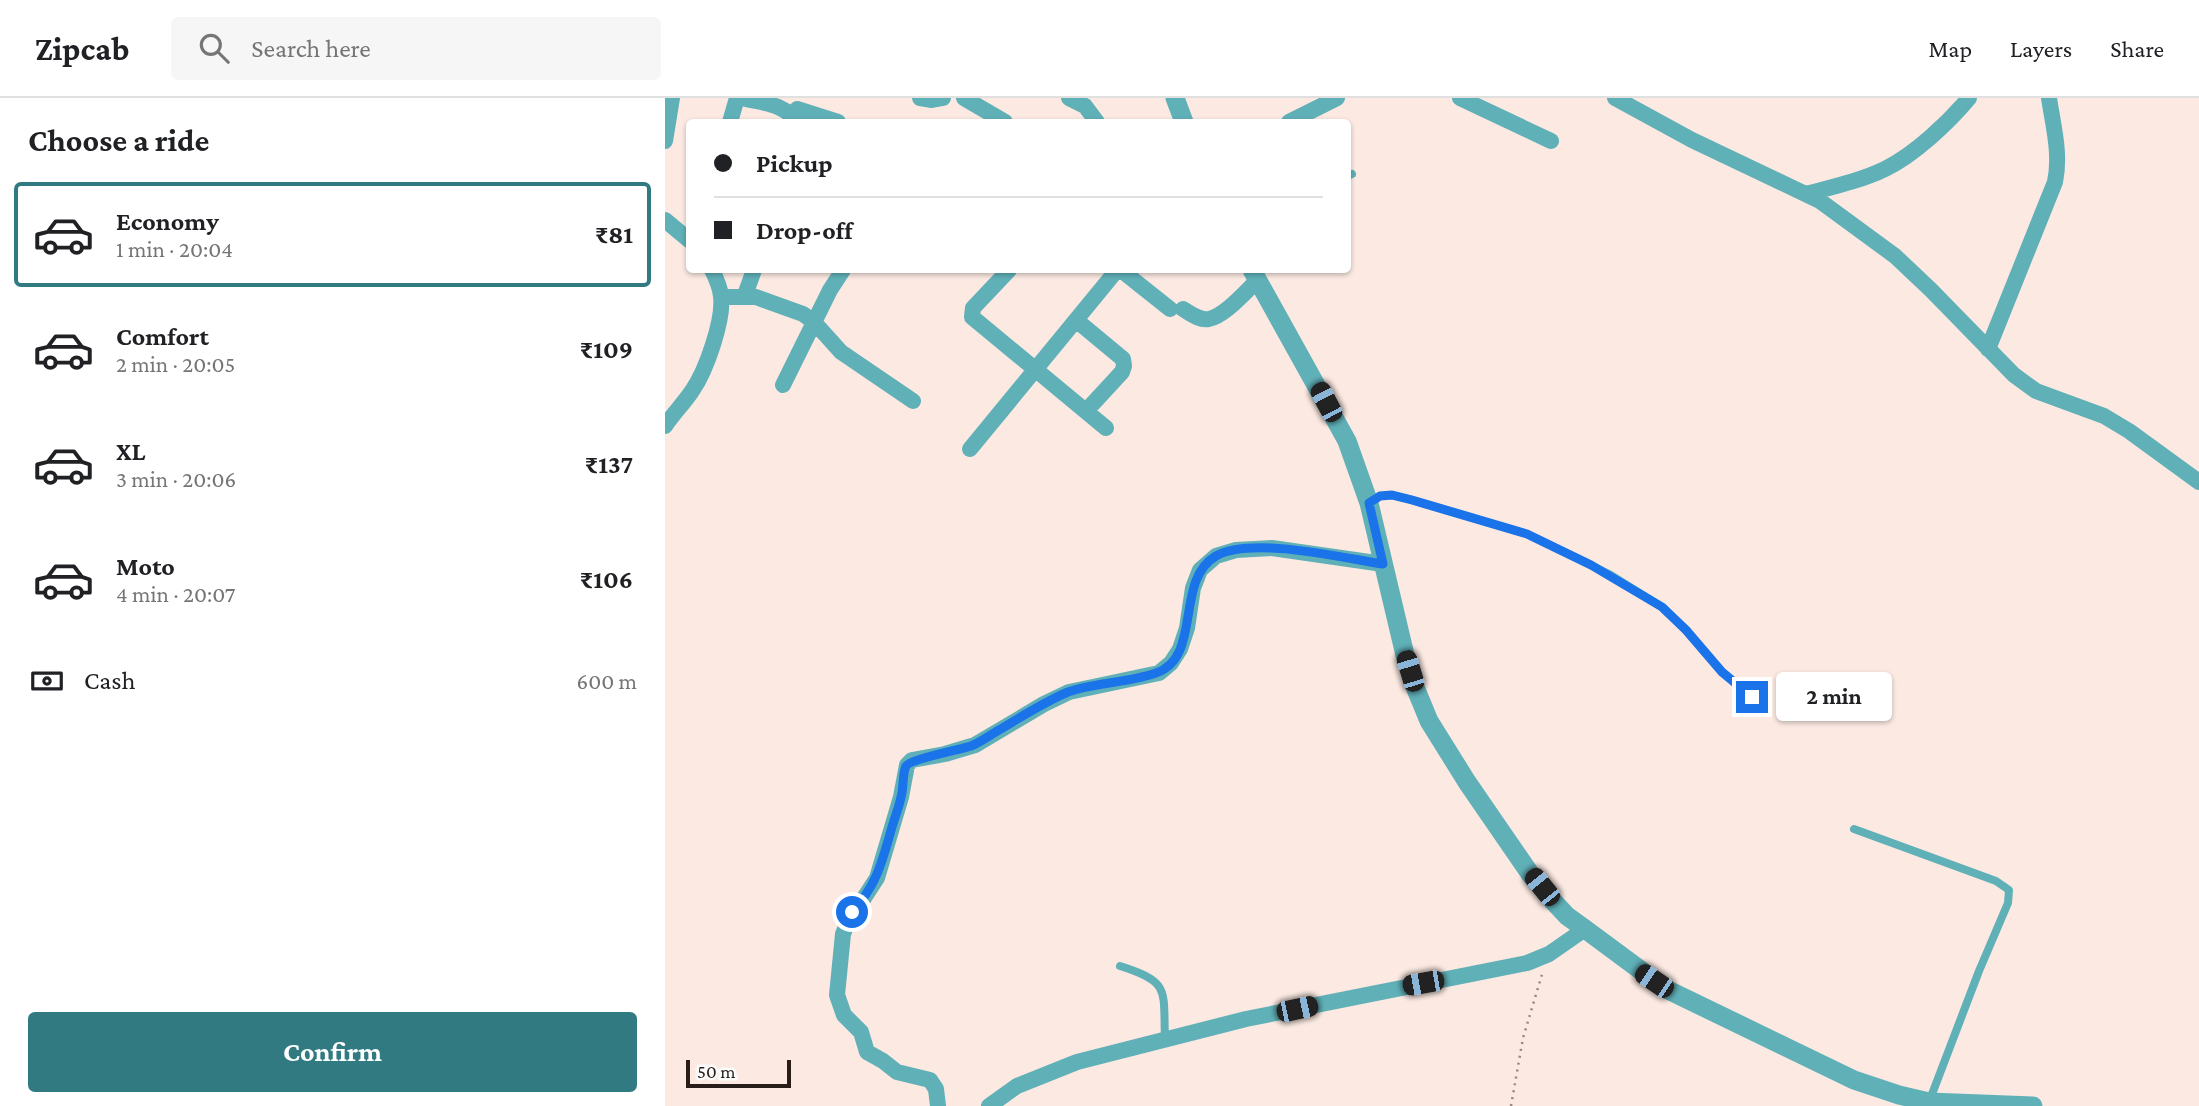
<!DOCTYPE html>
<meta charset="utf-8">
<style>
:root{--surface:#fff;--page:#f6f6f6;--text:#202124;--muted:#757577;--line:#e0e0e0;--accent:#317a81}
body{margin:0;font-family:"Crimson Pro",serif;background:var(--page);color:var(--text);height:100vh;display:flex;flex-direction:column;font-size:26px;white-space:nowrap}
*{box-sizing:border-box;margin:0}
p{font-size:23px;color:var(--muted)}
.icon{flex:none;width:38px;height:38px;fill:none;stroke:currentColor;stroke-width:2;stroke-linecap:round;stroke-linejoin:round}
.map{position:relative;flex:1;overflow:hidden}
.sheet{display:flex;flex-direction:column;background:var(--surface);width:665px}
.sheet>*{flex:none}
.guide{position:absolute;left:21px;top:21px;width:665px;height:154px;border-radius:7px;box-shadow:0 2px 5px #0004;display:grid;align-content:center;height:154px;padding:0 28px;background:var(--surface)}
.scale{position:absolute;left:21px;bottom:18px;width:105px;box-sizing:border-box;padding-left:7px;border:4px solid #281d19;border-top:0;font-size:19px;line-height:24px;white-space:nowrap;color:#281d19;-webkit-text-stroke:5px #fbfbfb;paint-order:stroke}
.end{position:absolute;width:32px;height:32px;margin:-16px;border:9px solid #1a73e8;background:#fff;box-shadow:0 0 0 4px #fff}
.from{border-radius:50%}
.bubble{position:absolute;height:49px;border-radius:7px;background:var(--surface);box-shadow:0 2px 5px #0004;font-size:23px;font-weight:700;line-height:49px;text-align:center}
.car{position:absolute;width:21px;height:42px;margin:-21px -10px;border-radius:9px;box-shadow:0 0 5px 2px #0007;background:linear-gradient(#222 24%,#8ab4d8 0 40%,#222 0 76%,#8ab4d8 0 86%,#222 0)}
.guide b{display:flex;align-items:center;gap:24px;height:66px;font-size:26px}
.guide b+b{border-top:2px solid var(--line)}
.guide i{width:18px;height:18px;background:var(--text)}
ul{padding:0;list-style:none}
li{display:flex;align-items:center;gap:21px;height:105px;margin:0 14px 10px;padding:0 14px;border:4px solid transparent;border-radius:7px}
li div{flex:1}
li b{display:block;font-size:26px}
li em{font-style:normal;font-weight:700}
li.on{border-color:var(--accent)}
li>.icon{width:63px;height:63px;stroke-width:1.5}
h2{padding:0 28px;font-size:32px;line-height:84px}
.pay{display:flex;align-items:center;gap:18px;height:77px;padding:0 28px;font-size:26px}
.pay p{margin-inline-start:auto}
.button{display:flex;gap:14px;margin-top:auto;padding:14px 28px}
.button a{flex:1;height:80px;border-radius:7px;background:var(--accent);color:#fff;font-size:28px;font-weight:700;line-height:80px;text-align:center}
header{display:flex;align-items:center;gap:42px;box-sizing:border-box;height:98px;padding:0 35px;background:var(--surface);border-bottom:2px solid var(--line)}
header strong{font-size:33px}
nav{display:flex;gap:38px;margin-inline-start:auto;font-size:24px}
.search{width:490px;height:63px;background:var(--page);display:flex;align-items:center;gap:18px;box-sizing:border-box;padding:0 24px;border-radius:7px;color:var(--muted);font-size:26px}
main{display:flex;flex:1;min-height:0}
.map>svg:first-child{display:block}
</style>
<header>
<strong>Zipcab</strong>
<div class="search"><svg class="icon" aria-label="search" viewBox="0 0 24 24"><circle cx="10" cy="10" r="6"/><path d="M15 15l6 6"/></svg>Search here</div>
<nav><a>Map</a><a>Layers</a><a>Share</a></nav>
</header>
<main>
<section class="sheet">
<h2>Choose a ride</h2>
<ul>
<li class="on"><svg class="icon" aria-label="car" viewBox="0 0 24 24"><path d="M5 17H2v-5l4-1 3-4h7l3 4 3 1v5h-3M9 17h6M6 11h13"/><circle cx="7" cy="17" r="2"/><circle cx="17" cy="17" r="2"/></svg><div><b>Economy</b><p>1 min · 20:04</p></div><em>₹81</em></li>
<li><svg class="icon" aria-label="car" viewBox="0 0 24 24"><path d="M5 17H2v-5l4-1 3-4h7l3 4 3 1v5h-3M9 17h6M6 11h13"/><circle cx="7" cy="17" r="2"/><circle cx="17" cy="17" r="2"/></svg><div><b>Comfort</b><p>2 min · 20:05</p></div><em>₹109</em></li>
<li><svg class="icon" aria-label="car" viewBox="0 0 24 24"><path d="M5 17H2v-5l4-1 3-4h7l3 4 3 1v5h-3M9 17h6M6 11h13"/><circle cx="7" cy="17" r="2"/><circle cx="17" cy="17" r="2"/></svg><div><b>XL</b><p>3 min · 20:06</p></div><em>₹137</em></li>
<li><svg class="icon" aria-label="car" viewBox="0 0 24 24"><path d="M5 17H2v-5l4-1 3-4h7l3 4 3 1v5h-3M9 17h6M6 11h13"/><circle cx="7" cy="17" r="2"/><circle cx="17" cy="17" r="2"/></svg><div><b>Moto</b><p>4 min · 20:07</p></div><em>₹106</em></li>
</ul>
<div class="pay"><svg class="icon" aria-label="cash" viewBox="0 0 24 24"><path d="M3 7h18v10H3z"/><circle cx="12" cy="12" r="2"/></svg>Cash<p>600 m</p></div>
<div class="button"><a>Confirm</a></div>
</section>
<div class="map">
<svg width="1534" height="1008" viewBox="0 0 1534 1008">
<rect width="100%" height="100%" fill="#fbe9e2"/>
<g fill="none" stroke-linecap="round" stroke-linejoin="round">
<path stroke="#968782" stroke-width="2.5" stroke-dasharray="2 5" stroke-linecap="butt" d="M846,1008L858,940L878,873"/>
<path stroke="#60b0b8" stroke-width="8" d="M682,78L687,76
M704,405L715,398L727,397L747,402L862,436L944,476L997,509L1021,532L1057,574L1087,599
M1189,731L1331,783L1344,792L1343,805L1314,873L1264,1004
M455,868C506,884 498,892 500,941"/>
<path stroke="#60b0b8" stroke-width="16" d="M78,0C95,5 123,6 130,24
M255,0L267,2L278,0
M299,0L340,24
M404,0L420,8L432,24
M795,0L886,43
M950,0L1027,42L1155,103L1230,158L1266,192L1349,277L1371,293L1439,318L1464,333L1534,384
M132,11L173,24
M65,24L72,0
M624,24L672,0
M0,43L7,0
M1141,96C1167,89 1195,83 1220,71C1249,57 1283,25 1304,0
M0,122L24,142
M344,172L308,210L307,219L441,330
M456,172L505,211
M80,197L89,172
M56,199H91L138,216L149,224L176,254L248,303
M518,211C526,216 535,223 544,221C560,218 581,193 593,182
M411,222L458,261L459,268L457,274L421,313
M1323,251L1390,84C1396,56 1388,27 1384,0
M118,287L165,192L178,172
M0,328C8,316 19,305 27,293C41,273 59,222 56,198C55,189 51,180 47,172
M305,351L452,172
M273,1008L271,991L265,982L232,974L218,963L202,954L196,934L179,917L172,897L178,836L187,814L199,800L212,780L236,699L242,667L247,662L280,656L310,647L379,606L404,594L494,575L506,565L515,551L522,530L528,490L535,472L551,458L571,452L607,450L718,466
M324,1008L352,988L412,964L581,921L862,865L884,856L920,831"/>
<path stroke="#60b0b8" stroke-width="19" d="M510,0L519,24
M587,172L682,343L704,405L740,557L750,589L764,623L802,684L866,777L887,802L902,818L920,831L1001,891L1189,982L1234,997L1264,1004L1368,1008"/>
</g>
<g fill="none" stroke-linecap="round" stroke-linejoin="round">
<path stroke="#1a73e8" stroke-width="9" d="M187,814C212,787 217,764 227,729C230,719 234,709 236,699C239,690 237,676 241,668C245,661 295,652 306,648C316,644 325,637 334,632C356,619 379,604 403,594C432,584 463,585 491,575C538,559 509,482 551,458C586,438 678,460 718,466L704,405L715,398L727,397L747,402L862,436L926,467L997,509L1021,532L1057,574L1087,599"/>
</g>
</svg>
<div class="scale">50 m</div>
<i class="end from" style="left:187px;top:814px"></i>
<i class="end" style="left:1087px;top:599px"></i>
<div class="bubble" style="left:1111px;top:574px;width:116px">2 min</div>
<i class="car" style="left:661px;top:304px;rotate:332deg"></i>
<i class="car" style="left:745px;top:573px;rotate:343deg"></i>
<i class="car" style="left:877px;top:789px;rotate:321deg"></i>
<i class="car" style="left:989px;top:883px;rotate:304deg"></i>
<i class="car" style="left:758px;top:885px;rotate:260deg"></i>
<i class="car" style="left:632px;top:911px;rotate:78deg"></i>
<div class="guide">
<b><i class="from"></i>Pickup</b>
<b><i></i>Drop-off</b>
</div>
</div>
</main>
